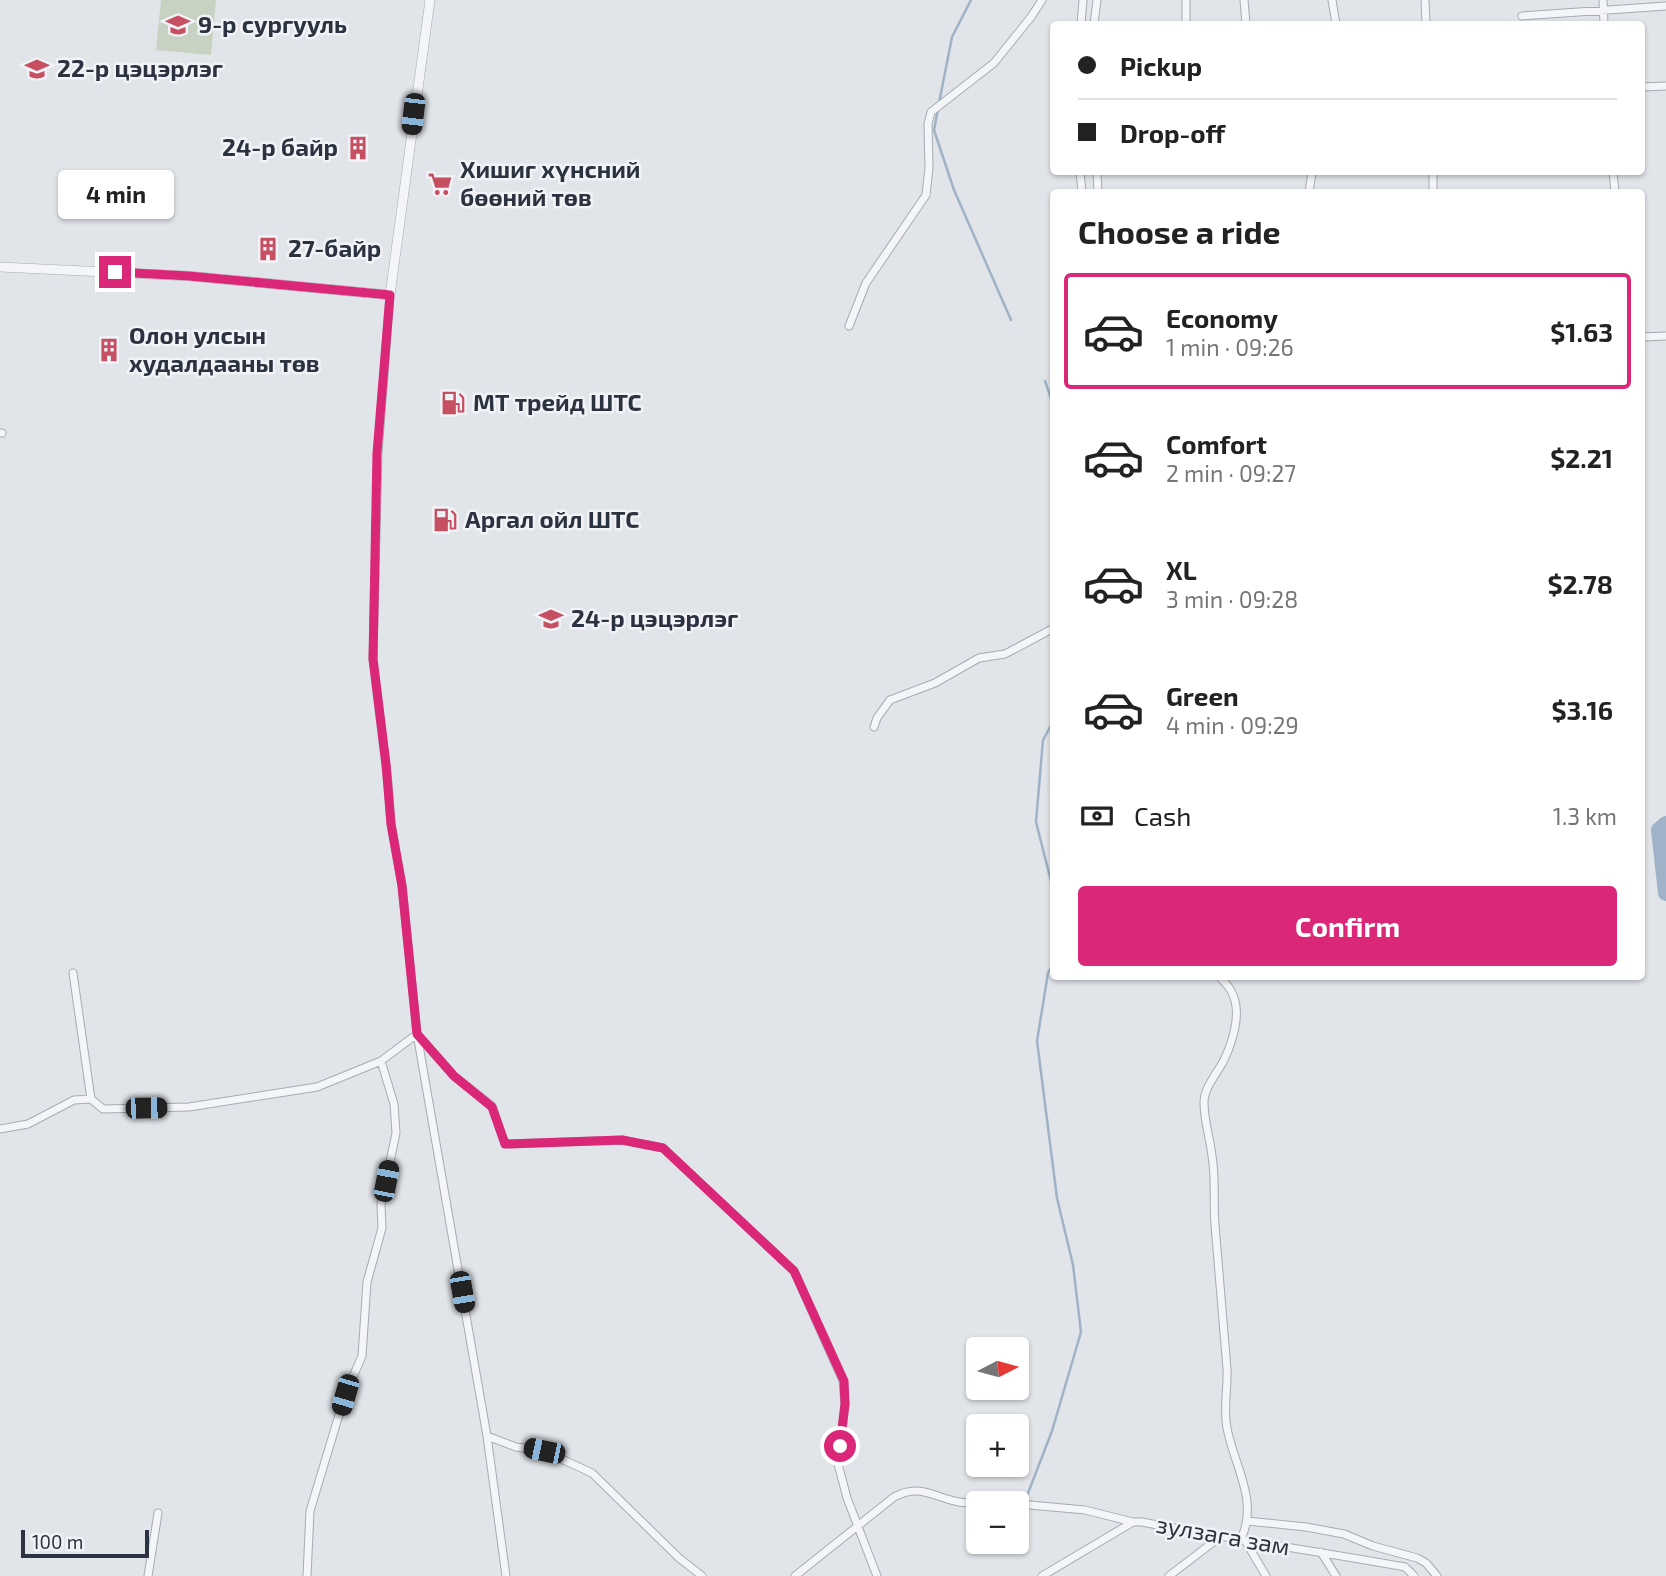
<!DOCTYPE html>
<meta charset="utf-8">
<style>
:root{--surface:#fff;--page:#f2f2f2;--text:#222;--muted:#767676;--line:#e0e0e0;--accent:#db2777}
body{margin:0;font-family:"Exo 2",sans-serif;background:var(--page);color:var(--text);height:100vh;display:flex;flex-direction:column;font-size:26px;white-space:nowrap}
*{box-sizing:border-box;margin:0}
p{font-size:23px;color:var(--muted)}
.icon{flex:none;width:38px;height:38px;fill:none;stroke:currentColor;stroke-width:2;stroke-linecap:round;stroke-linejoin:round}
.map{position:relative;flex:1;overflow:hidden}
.panel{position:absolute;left:1050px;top:189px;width:595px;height:791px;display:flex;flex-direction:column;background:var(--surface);border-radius:7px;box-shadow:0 2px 5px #0004}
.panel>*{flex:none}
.banner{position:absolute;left:1050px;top:21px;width:595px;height:154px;border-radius:7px;box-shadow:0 2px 5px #0004;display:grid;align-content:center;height:154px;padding:0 28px;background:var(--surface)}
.needle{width:46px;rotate:84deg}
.buttons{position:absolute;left:966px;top:1337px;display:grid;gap:14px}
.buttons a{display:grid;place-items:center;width:63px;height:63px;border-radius:7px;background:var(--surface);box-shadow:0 2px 5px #0004;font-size:35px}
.scale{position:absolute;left:21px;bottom:18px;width:128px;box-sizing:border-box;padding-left:7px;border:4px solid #2b3240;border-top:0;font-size:19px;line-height:24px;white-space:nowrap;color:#2b3240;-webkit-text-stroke:5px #f1f3f7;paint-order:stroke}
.end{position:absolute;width:32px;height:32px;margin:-16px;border:9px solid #db2777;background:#fff;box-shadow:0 0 0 4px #fff}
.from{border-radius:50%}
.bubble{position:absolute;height:49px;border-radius:7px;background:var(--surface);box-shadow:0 2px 5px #0004;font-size:23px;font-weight:700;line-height:49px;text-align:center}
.car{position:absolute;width:21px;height:42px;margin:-21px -10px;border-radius:9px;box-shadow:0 0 5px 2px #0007;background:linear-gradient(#222 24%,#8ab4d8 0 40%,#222 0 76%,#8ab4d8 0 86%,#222 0)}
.banner b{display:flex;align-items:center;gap:24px;height:66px;font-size:26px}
.banner b+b{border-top:2px solid var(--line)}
.banner i{width:18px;height:18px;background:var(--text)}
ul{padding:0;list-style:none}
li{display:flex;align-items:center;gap:21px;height:116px;margin:0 14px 10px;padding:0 14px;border:4px solid transparent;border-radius:7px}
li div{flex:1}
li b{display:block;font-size:26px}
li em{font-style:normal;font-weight:700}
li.current{border-color:var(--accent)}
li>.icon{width:63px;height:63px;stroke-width:1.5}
h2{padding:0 28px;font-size:32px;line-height:84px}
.pay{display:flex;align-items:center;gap:18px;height:77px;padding:0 28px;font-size:26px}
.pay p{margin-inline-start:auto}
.cta{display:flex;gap:14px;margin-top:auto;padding:14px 28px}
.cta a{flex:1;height:80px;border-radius:7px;background:var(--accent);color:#fff;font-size:28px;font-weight:700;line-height:80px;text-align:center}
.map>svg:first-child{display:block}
</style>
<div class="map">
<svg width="1666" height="1576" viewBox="0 0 1666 1576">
<rect width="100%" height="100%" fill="#e1e4e9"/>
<path fill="#c7d2c3" d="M161,0H216L211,55L156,50Z"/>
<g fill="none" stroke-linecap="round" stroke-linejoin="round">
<path stroke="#9fb2c7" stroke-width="2.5" d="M939,103L952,37L971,0
M938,109L934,130L954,190L1011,320
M1045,381L1054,407
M1054,720L1043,740L1036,822L1054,893
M1025,1501L1052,1431L1081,1332L1073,1265L1057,1198L1037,1041L1048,973L1054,964"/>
<path stroke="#9fb2c7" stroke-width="16" d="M1666,824L1659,830L1666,893"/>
<g stroke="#a7abb3" stroke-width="9">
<path id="minor" d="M1244,0L1246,24
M1332,0L1336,24
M1425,0L1426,24
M1603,0L1604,24
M1522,16L1666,6
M1081,24L1083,0
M1094,24L1097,0
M1186,24V0
M1642,87L1666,86
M1080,172L1082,192
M1097,172L1098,192
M1433,172V192
M1613,172L1615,192
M1309,192L1312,172
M390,295L378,453L373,659L388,783L391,824L402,885L417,1034L487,1436L506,1576
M849,326L866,283L926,195L929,168L928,124L931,112L994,63L1031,17L1042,0
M1642,337L1666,336
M0,433H2
M874,727L877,718L890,700L935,683L979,658L1005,654L1054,628
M73,973L91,1099L103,1109L189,1107L317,1087L381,1061
M1219,976C1223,981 1230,987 1232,993C1242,1012 1233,1041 1224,1060C1217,1074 1204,1087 1204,1103C1204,1121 1210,1138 1212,1156C1216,1179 1213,1202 1215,1225C1219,1273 1223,1321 1227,1369C1228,1388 1223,1409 1227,1428C1234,1466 1260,1502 1240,1541
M418,1035L454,1076L492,1106L505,1144L622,1140L663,1148L794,1271L843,1381L845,1404L838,1464L847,1498L877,1576
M0,1129L28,1124L74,1100L91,1099
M487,1436L516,1447L544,1451L592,1473L679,1558L702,1576
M1009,1503L1085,1510L1133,1522
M1247,1521L1306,1527L1344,1534L1373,1546L1417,1558L1426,1563L1437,1576
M1246,1542L1266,1576
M1321,1552L1336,1576
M148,1576L158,1513
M307,1576L310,1511L345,1395L362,1356L367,1282L382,1228L381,1205L396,1133L394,1104L381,1061L417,1034
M795,1576L894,1497C920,1483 933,1497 959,1502C966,1503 974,1503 981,1503
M1042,1576L1133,1522H1142C1229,1539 1317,1551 1405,1567L1414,1576
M1169,1576L1220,1537"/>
</g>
<g stroke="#a7abb3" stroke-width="10">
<path id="tertiary" d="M0,267L189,276L390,295L430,0"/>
</g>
<use href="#minor" stroke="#f4f5f8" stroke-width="7"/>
<use href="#tertiary" stroke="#f4f5f8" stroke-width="9"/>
</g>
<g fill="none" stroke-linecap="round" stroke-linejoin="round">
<path stroke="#db2777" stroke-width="9" d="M115,272L189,276L390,295L377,453L373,659L386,764L391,824L402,886L417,1034L454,1076L492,1107L505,1144L622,1140L663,1148L794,1271L844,1381L845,1404L840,1446"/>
</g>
<defs>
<g id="school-bare" transform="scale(1.89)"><path d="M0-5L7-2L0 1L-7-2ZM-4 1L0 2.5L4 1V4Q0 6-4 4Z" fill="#c64f61" stroke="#f1f3f7" stroke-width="2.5" paint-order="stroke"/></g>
<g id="building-bare" transform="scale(1.89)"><path d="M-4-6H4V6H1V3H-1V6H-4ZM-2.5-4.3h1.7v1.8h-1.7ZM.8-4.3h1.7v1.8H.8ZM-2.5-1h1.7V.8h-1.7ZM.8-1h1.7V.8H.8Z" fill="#c64f61" stroke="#f1f3f7" stroke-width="2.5" paint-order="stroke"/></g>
<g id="supermarket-bare" transform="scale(1.89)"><path d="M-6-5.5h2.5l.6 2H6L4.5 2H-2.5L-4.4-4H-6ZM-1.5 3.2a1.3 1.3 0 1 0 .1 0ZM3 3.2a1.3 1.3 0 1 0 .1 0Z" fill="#c64f61" stroke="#f1f3f7" stroke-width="2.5" paint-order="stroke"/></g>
<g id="fuel-bare" transform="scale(1.89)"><path d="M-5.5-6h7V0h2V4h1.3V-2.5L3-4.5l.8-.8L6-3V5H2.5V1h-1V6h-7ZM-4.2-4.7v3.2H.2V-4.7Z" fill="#c64f61" stroke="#f1f3f7" stroke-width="2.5" paint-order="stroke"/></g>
</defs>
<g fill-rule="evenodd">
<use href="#school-bare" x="178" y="25"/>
<use href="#school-bare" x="37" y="69"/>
<use href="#building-bare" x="358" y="148"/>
<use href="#supermarket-bare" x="440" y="184"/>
<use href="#building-bare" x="268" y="249"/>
<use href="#building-bare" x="109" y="350"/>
<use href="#fuel-bare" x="453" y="403"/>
<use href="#fuel-bare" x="445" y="520"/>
<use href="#school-bare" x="551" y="619"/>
</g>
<g text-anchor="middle" stroke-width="5" stroke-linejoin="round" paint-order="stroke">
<g font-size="24" font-weight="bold" fill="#2b3240" stroke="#f1f3f7" text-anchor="start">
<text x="198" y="33">9-р сургууль</text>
<text x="57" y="77">22-р цэцэрлэг</text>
<text x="338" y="156" text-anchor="end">24-р байр</text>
<text x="460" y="178">Хишиг хүнсний<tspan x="460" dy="28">бөөний төв</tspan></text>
<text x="288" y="257">27-байр</text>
<text x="129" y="344">Олон улсын<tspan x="129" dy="28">худалдааны төв</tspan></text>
<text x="473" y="411">МТ трейд ШТС</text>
<text x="465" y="528">Аргал ойл ШТС</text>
<text x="571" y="627">24-р цэцэрлэг</text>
</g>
<g font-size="24" fill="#2b3240" stroke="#f1f3f7">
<text transform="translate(1223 1536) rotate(10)" y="8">зулзага зам</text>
</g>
</g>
</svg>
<div class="buttons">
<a><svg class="needle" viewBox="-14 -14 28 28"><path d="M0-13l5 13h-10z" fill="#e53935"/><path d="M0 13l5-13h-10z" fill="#767676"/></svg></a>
<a>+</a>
<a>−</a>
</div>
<div class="scale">100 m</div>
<i class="end from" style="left:840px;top:1446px"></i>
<i class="end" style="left:115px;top:272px"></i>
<div class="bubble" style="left:58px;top:170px;width:116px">4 min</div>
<i class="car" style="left:413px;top:114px;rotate:187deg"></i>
<i class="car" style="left:146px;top:1108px;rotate:89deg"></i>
<i class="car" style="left:386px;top:1181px;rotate:11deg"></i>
<i class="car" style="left:462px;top:1292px;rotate:170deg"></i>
<i class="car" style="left:345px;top:1395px;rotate:196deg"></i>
<i class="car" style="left:544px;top:1451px;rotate:282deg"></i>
<div class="banner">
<b><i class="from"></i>Pickup</b>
<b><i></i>Drop-off</b>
</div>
<section class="panel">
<h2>Choose a ride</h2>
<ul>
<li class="current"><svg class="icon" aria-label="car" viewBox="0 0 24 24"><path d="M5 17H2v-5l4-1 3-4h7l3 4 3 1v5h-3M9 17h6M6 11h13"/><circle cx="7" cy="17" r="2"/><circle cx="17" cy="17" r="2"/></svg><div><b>Economy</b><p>1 min · 09:26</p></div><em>$1.63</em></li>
<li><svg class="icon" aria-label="car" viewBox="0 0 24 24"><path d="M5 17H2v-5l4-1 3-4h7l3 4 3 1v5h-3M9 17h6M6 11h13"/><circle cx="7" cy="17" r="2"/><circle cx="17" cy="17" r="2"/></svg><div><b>Comfort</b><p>2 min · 09:27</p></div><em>$2.21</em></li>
<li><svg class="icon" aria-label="car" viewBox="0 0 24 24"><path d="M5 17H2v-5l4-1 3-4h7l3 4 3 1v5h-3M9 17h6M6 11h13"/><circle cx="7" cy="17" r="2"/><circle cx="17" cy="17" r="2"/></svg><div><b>XL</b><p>3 min · 09:28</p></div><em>$2.78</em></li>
<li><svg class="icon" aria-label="car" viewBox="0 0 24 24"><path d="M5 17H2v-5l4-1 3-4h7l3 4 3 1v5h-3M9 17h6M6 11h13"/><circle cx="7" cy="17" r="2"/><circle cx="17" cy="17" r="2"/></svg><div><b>Green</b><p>4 min · 09:29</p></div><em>$3.16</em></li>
</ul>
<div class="pay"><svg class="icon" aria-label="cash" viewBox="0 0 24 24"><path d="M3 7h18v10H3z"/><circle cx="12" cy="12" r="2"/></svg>Cash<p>1.3 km</p></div>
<div class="cta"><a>Confirm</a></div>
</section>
</div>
